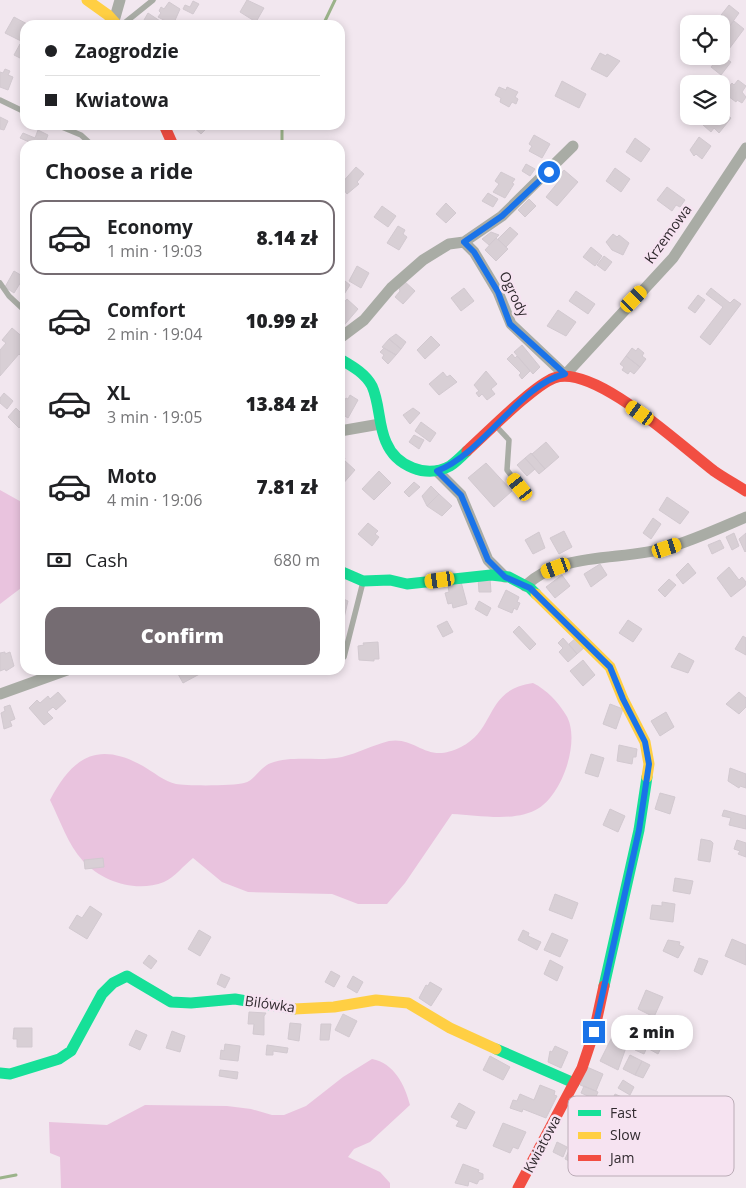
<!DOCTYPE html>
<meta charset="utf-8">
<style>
:root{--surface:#fff;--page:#f6f6f6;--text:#202124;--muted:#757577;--line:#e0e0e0;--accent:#756c72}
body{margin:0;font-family:"Open Sans",sans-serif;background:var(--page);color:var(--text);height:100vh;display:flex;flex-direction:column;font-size:19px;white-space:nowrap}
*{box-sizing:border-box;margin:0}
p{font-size:16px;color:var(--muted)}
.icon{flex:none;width:28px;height:28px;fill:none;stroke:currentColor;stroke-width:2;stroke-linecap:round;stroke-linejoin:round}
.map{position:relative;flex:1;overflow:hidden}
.panel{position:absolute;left:20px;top:140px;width:325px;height:535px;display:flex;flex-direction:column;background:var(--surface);border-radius:15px;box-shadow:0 2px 8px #0003}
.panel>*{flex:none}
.hud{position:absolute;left:20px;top:20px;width:325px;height:110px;border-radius:15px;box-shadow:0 2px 8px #0003;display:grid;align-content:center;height:110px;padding:0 25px;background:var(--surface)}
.fabs{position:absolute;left:680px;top:15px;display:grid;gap:10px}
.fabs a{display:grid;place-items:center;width:50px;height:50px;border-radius:10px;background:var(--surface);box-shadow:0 2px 8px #0003;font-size:25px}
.end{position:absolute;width:22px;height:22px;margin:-11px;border:6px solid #1a73e8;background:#fff;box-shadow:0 0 0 2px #fff}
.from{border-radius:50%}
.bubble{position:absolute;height:35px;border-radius:15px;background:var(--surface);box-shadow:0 2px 8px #0003;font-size:16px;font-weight:800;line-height:35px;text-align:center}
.car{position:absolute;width:15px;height:30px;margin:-15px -8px;border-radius:6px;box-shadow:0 0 4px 1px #0007;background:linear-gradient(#f5c518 24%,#345 0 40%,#f5c518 0 76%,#345 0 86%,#f5c518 0)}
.hud b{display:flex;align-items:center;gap:18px;height:48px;font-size:19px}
.hud b+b{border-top:1px solid var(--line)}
.hud i{width:12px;height:12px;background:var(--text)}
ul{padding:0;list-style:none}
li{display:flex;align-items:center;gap:15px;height:75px;margin:0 10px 8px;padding:0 15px;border:2px solid transparent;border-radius:15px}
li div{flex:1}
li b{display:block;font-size:19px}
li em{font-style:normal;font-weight:800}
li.active{border-color:var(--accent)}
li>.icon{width:45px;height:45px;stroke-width:1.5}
h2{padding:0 25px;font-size:22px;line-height:60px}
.pay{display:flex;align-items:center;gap:12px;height:55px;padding:0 25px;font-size:19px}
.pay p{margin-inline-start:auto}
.cta{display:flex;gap:10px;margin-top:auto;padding:10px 25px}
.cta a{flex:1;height:58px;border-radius:15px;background:var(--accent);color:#fff;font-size:20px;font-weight:800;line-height:58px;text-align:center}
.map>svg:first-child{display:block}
</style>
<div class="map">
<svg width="746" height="1188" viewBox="0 0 746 1188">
<rect width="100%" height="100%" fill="#f2e7ef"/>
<path fill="#e9c3de" d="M0,490L25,504V585L0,604Z
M533,683C547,690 558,702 566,715C581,739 563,793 539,808C515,823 479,815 452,814L405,883L387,904H358L332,894L248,892L222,882L193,858C184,865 174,878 164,882C136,893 103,882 83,861C68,845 60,820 50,800C72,758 97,740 143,766C152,771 165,782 176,784C185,786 235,786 244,783C254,781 260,767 271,763C294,755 319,762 342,757C358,753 373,745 389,741C417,736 426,765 461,747C497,729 484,690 533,683Z
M372,1059C394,1063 405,1085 410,1105L370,1142L354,1149L348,1157L380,1172L390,1183V1188H61L60,1157L50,1153L49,1122L107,1125L145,1105L227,1106L251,1109L272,1115H284L306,1106L343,1077Z"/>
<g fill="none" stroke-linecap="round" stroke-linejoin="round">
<path stroke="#9bb38a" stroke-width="3" d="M323,25L335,0
M282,145V125
M0,1178L16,1175"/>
</g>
<path fill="#d8cfd5" stroke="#d2c9d0" d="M247,0L264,8L256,22L240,12Z
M193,1L199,4L193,14L183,9L185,5L190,7Z
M169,2L180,9L173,25L158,17L161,13L159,11L161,7L164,9Z
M729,5L739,13L724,34L721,32V24H714Z
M148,13L166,25H151L144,20Z
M14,17L29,25H25V40L23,38L21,41L5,33Z
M734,21L744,29L729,49L721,43V36Z
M20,44L25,47L22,59L14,55Z
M600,53L606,56L607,54L620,61L607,77L591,69Z
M721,55L731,62L721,75L711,67Z
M5,69L10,71L8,75L13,77L8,90L0,87V72L3,73Z
M738,80L746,86L742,92L746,97L742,103L737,100L736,102L724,93L732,83L734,85Z
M562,81L586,94L579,108L555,96Z
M499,87L506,90L507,87L518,92L515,97L518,99L516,104L512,102L509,107L500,102L501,98L495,95Z
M721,110L731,118L719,133L714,128L711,132L703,125L711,116H721Z
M0,117L8,121L4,130L0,129Z
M191,125H210L201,134Z
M38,130L48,135L44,145H36L20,138L23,133L35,138Z
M534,135L550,144L542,158L529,151L532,146L529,144Z
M699,137L711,146L702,159L696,154L694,156L690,150Z
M635,138L650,149L641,162L626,152Z
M526,164L535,169L530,176L522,171Z
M356,167L364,174L357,182L359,184L347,194L340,185Z
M615,168L630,179L621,192L606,181Z
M564,170L578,182L557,206L546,197L559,181L557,179Z
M501,172L515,179L512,183L514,184L505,198L493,192L499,184L495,181Z
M667,187L685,200L680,207L676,205L672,211L657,200Z
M488,193L498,199L493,207L482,201Z
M529,199L536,206L525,217L518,210Z
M446,203L456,213L446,223L436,214Z
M382,206L396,216L388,227L374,217Z
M398,226L405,230L403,234L407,237L399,250L387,243Z
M510,227L518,234L506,247L498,239Z
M491,232L499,235L489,245L482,239Z
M613,234L617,237L619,235L629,243L623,255L612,250L606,242Z
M496,238L508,249L496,261L485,250Z
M591,247L602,256L595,266L583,257Z
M604,256L612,262L605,271L597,265Z
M357,266L369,273L361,288L349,281Z
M14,271L24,277L14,293L5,287Z
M340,277L350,285L341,299L340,298Z
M403,280L415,291L403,304L395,297L400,291L398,285Z
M464,288L474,301L461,311L451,298Z
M711,288L730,303L734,299L741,304L710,345L700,337L723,307L706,294Z
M576,291L595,304L588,314L569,301Z
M698,295L705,300L695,313L688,308Z
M347,299L358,309L340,330V307Z
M558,310L576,322L566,336L547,326Z
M12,328L25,339V359L19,354L0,376V350L6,343L2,340Z
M396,334L406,342L401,349L389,339Z
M431,336L440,345L425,359L417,350Z
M389,339L401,349L396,355L382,347Z
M522,345L540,367L533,374L514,352Z
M384,348L396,355L388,364L382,358L384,355L380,352Z
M632,348L636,351L638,348L644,353L642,356L646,359L640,367L626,356Z
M512,354L515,358L517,356L530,371L522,379L519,375L521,373L507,359Z
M626,356L640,367L634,374L630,371L628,374L622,370L624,367L620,364Z
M486,371L497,384L491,389L495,394L487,400L482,394L479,397L476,393L479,391L474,385Z
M443,372L447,377L450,375L457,382L439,395L429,384Z
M4,393L13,401L7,409L0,403V398Z
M350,395L358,400L348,418L340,413V409L346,398L348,399Z
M16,408L25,417V421L19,428L8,417Z
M413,408L420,413L410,424L403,415Z
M421,422L436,433L430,442L415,431Z
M414,435L424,440L419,449L409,442Z
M546,442L559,457L545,469L532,454Z
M531,453L545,469L539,474L525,458Z
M341,454L345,458L344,460L355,470L341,486Z
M525,458L535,469L527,476L517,465Z
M486,463L512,491L494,507L468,478Z
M379,471L391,483L374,500L362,489Z
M414,482L420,487L409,497L404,492Z
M431,486L439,494L427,506L422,496Z
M439,494L452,506L442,516L427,506Z
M667,497L689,512L680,524L659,510Z
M653,518L661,524L651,539L643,533Z
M368,523L378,531L375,534L379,537L372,546L358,534Z
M564,531L572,547L559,554L550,538Z
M539,532L545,548L533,554L525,540Z
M734,533L739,546L732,550L726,537Z
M746,533V551L745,552L739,539Z
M720,540L724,548L712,554L708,545Z
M688,563L696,573L683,584L676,575Z
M600,564L607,575L591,587L584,574Z
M729,567L739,580L742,577L746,582L745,586L731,597L717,578Z
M562,575L570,586L555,598L546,587Z
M460,578L467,604L453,608L452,603L448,604L445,593L449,592L447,581Z
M478,578H490L491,592H479Z
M669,579L676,585L665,597L658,590Z
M506,590L519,597L517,602L520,603L517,610L514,608L512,613L498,607Z
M341,598L348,601L344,618L340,617Z
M479,601L491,608L487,616L475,609Z
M628,620L642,629L633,642L619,633Z
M447,621L453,632L443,637L437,626Z
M519,626L536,644L530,650L513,632Z
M743,636L746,638V655L735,649Z
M577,637L585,647L577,654L569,644Z
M563,638L577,654L568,662L559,652L563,648L558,643Z
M378,642L379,659H374V661L359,660L358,646L364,645L363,643Z
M5,652V654L10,652L14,666L6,671L5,669L0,671V653Z
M679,653L694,661L688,673L671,667Z
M583,660L595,675L583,686L570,671Z
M181,670H207L183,683L177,672Z
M58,692L66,701L56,710L53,707L47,712L53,718L44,725L29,708L37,700L40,703L48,696L50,699Z
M739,692L746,698V707L739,714L726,704Z
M610,704L623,709L616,729L603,724Z
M10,705L15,719L10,721L12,726L4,729L1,713L5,711L4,707Z
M666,712L674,727L660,736L651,721Z
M619,745L637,749L636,757H633L632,764L617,761Z
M591,754L604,758L598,777L585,773Z
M730,768L746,774V788L740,786L739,788L728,781Z
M660,793L675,797L670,814L655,809Z
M610,809L625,816L618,832L603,825Z
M724,810L746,816V829L729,825L731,818L722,816Z
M701,839L711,841L713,843L710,862L698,860Z
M737,840L746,843V857L738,854L740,851L734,849Z
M103,858L104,867L85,869L84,860Z
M675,878L693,881L690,894L673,891Z
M555,894L578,903L572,919L549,910Z
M662,902L675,904L673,922L650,919L652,905L662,906Z
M90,906L102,914L87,939L69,928L77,915L82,918Z
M199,930L211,937L200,956L188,949Z
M523,930L529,933L528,936L541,942L537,950L518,940Z
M552,933L568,940L560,957L544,950Z
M732,939L746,945V965L725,956Z
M668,940L680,942L679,945L684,947L678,958L663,951Z
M149,955L157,961L151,969L143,963Z
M699,958L708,961L702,975L694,971Z
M550,960L563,967L557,981L544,974Z
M331,971L340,976L334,987L325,982Z
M221,974L230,978L225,988L217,984Z
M353,976L363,982L357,993L347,987Z
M430,982L442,989L431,1006L419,998L426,985L428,986Z
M646,990L663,997L654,1017L638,1009Z
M249,1012L266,1013L264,1016V1035L253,1034L254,1024H248Z
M343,1014L357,1021L349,1037L335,1030Z
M290,1023L301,1024L299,1041L288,1039Z
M321,1024H331L329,1040H320Z
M14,1028H32V1047H17V1039H13Z
M136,1030L147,1035L140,1050L129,1045Z
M172,1031L185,1036L180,1052L166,1048Z
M613,1035L628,1042L618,1070L600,1061Z
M656,1037L664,1042L658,1054L649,1049Z
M639,1040L648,1045L644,1054L635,1050Z
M225,1044L240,1046L238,1061L220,1059L221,1050L224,1051Z
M267,1045L288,1048L287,1053L273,1051V1055H266Z
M555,1046L568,1052L561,1068L548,1062L550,1051L552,1052Z
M630,1055L642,1061L635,1075L623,1069Z
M490,1056L510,1067L503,1080L483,1070Z
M642,1061L650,1065L643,1078L635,1075Z
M587,1067L603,1074L596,1091L580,1085Z
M220,1070L238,1072L237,1079L219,1076Z
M623,1080L634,1087L630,1095L618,1088Z
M540,1085L555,1091L554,1095L557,1096L546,1118L523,1109L522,1112L510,1108L513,1100L517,1101L520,1094L534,1100Z
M584,1086L598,1092L595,1099L581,1093Z
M615,1094L631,1101L626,1112L610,1105Z
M459,1103L475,1112L466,1129L456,1126L459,1121L451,1117Z
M503,1123L526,1132L518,1149L513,1147L510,1153L493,1146Z
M557,1142L567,1147L563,1157L553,1152Z
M572,1144L589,1152L582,1167L565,1159Z
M463,1164L479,1170L478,1172L483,1174V1179L479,1180L477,1184L469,1181L468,1186L455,1183Z"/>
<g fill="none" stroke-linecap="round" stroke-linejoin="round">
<path stroke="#a9aca5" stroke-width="5.5" d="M122,25L153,0
M0,100L25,112
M57,125L81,135L92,145
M0,283L9,296L25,311
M496,426L509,440L507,470L520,487
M344,657L363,582"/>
<path stroke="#a9aca5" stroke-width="11" d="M114,21L120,0
M464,242L474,252L498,292L511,324L565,375L673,258L746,148
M340,338L364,320L391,288L423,260L449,244L464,242L502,216L573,146
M340,431L380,424
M437,471L461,495L488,560L505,577
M525,586C562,551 621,561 667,548C694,540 720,528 746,517
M0,694L67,670"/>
<path stroke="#16e098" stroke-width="11" d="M340,359C352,366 365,373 372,386C380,404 378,424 386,442C396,466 426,479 450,466C456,462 462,456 467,451
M340,571L363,581L390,580L407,584L491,575L509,577L530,588L536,594
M604,986L639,830L647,777
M496,1049L574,1083
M0,1073L10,1074L59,1059L71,1051L102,994L113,983L127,976L171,1002L191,1003L235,999L294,1009"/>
<path stroke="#ffcf43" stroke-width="11" d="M87,0L108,15L117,25
M536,594L610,667L623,699L645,742L649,764L647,777
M294,1009L334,1007L376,1000L408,1003L450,1028L496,1049"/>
<path stroke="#f24e42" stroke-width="11" d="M164,125L173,145
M467,451C486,434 533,386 554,378C594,363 682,447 714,471C724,478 735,484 746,491
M518,1188L582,1068L594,1032L604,986"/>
</g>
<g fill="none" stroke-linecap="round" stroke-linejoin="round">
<path stroke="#1a73e8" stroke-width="6" d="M549,172L502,216L464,242L474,252L498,292L510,324L565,374C520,384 483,454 437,471L461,495L488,560L505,577L530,588L610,667L623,699L645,742L649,764L639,830L594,1032"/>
</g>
<g text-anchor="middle" stroke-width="5" stroke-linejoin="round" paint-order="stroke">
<g font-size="14" fill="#312a2f" stroke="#f6e3f1">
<text transform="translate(668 234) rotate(-54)" y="5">Krzemowa</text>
<text transform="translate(514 294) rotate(64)" y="5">Ogrody</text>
<text transform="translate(270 1004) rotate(8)" y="5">Bilówka</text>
<text transform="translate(542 1144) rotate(-62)" y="5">Kwiatowa</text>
</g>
</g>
<rect x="568" y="1096" width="166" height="80" rx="8" fill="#f6e3f1" stroke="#bbacb7" stroke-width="1"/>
<rect x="578" y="1110" width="23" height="6" fill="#16e098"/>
<rect x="578" y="1132" width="23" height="7" fill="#ffcf43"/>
<rect x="578" y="1155" width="23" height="6" fill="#f24e42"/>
<g font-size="14" fill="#312a2f">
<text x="610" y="1118">Fast</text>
<text x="610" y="1140">Slow</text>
<text x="610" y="1163">Jam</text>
</g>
</svg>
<div class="fabs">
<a><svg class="icon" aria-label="locate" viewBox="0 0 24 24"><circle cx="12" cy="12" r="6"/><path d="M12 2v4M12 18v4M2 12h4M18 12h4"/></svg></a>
<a><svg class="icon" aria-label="layers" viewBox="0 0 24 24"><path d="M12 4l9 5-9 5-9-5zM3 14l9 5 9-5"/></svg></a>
</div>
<i class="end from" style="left:549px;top:172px"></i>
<i class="end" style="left:594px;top:1032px"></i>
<div class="bubble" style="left:611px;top:1015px;width:82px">2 min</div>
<i class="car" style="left:634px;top:299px;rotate:44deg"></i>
<i class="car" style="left:640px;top:413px;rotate:305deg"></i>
<i class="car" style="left:520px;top:487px;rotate:321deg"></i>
<i class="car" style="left:667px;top:548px;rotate:72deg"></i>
<i class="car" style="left:556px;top:568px;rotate:250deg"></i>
<i class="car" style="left:440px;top:580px;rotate:262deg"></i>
<div class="hud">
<b><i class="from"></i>Zaogrodzie</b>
<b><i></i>Kwiatowa</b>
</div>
<section class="panel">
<h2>Choose a ride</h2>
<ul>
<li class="active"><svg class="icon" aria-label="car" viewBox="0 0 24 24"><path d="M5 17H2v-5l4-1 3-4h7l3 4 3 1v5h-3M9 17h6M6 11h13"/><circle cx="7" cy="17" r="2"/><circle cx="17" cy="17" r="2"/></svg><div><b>Economy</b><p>1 min · 19:03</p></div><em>8.14 zł</em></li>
<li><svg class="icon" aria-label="car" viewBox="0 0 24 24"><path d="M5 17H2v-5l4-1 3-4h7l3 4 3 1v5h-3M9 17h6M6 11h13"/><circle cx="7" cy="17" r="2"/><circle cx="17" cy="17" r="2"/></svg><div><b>Comfort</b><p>2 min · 19:04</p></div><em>10.99 zł</em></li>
<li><svg class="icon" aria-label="car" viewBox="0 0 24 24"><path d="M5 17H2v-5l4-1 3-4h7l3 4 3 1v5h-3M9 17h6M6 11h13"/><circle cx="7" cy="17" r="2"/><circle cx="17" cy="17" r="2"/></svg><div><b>XL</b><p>3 min · 19:05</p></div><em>13.84 zł</em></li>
<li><svg class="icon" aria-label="car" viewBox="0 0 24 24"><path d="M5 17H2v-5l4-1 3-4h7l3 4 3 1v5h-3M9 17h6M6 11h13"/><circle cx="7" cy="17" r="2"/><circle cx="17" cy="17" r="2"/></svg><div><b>Moto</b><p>4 min · 19:06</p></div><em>7.81 zł</em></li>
</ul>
<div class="pay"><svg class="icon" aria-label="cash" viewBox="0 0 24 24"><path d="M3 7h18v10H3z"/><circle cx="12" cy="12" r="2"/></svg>Cash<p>680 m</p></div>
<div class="cta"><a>Confirm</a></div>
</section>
</div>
